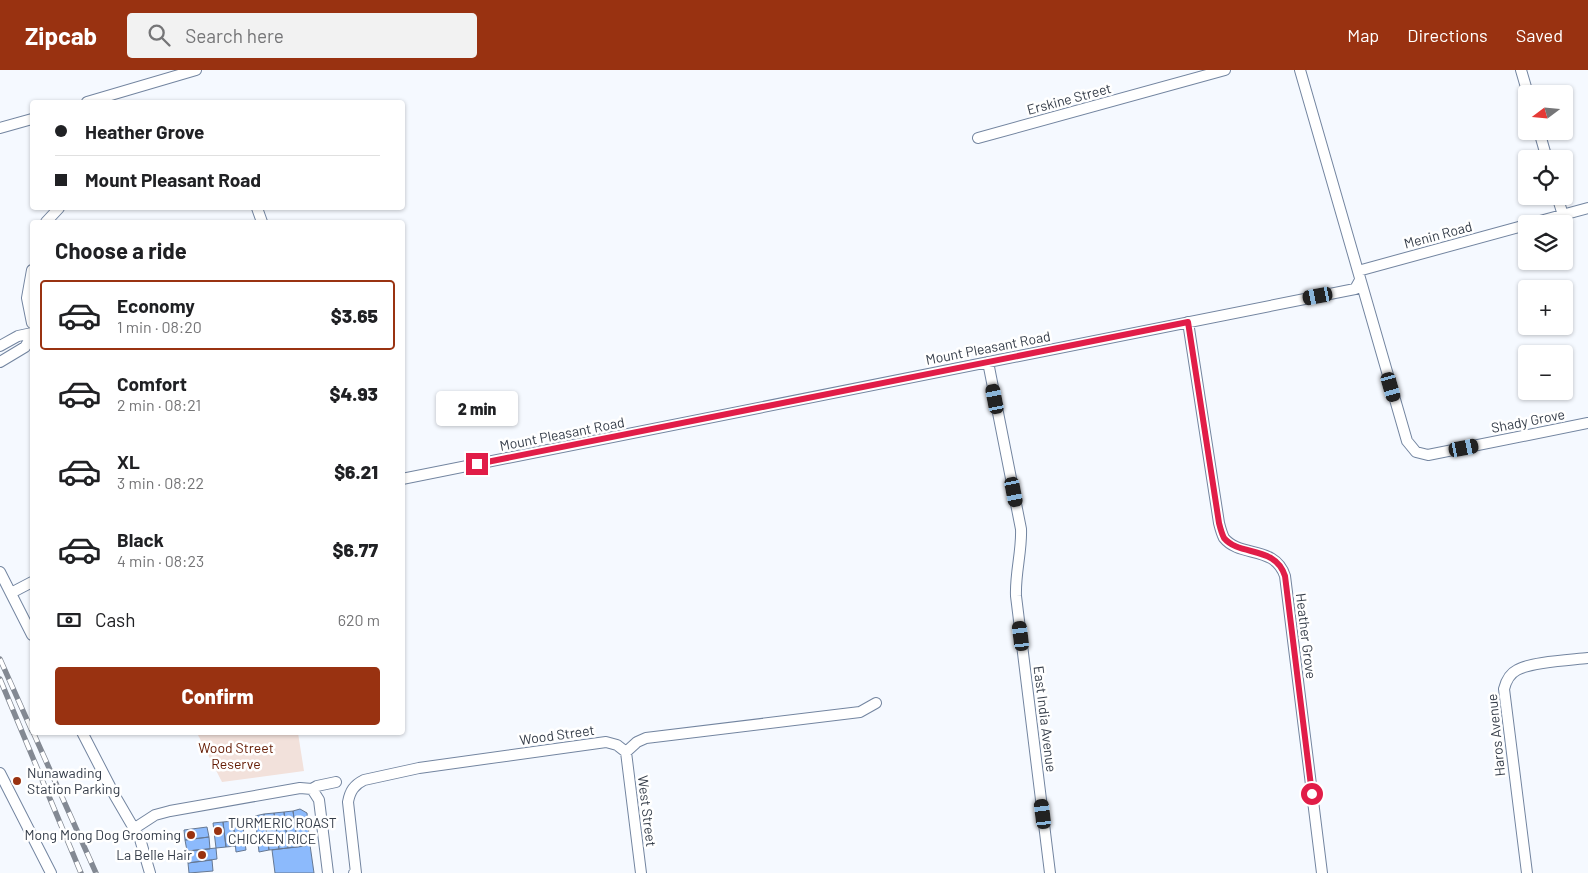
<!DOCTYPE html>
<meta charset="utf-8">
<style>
:root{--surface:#fff;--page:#f2f2f2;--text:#202124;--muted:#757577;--line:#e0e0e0;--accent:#993211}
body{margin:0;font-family:Barlow,sans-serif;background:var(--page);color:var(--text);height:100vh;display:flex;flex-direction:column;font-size:19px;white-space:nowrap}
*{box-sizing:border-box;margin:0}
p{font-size:16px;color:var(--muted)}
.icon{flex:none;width:28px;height:28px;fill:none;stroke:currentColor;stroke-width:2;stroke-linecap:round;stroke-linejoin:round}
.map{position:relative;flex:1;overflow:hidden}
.panel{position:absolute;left:30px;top:150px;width:375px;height:515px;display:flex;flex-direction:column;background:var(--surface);border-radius:5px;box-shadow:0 1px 4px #0004}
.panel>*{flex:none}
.banner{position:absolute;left:30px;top:30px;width:375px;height:110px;border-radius:5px;box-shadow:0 1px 4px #0004;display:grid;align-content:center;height:110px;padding:0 25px;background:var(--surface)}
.needle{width:32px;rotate:254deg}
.controls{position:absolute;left:1518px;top:15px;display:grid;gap:10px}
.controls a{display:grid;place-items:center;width:55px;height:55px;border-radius:5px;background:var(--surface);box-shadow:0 1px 4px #0004;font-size:25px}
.end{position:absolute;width:22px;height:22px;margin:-11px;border:6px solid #e11d48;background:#fff;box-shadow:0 0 0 2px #fff}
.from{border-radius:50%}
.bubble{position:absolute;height:35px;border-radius:5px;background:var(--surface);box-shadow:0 1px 4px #0004;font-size:16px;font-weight:800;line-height:35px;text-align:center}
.car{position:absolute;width:15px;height:30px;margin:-15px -8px;border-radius:6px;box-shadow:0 0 4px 1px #0007;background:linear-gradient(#222 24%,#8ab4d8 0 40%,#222 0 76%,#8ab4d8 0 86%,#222 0)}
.banner b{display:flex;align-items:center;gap:18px;height:48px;font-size:19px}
.banner b+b{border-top:1px solid var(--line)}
.banner i{width:12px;height:12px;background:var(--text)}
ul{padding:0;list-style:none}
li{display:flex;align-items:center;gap:15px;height:70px;margin:0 10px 8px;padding:0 15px;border:2px solid transparent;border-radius:5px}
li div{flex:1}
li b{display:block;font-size:19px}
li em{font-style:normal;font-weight:800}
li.current{border-color:var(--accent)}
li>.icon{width:45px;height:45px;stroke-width:1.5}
h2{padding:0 25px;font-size:22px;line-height:60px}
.pay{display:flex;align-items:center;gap:12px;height:55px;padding:0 25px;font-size:19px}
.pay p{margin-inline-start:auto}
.action{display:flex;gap:10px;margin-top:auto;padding:10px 25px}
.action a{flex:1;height:58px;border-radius:5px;background:var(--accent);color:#fff;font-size:20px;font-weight:800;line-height:58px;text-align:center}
header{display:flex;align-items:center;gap:30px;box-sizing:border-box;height:70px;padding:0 25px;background:var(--accent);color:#fff}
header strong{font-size:24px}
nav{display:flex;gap:28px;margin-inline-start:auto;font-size:18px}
.search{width:350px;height:45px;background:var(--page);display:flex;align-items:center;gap:12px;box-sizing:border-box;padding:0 18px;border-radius:5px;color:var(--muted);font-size:19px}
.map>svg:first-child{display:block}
</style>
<header>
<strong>Zipcab</strong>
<div class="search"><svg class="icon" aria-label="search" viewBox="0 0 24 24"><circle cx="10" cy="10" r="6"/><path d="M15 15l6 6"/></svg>Search here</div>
<nav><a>Map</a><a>Directions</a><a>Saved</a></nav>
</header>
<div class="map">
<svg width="1588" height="803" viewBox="0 0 1588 803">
<rect width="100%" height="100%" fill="#f5f9ff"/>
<path fill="#f2e1db" d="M197,663H298L304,701L222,712Z"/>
<path fill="#8cbafc" stroke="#667892" d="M300,739L307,743L310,775L298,777L293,741Z
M293,741L298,777L288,778L284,742Z
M284,742L288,778L279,779L274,743Z
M274,743L279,779L269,780L264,744Z
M264,744L269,780L259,782L255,746Z
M242,750L246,780L236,782L233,751Z
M233,751L236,776L226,777L223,752Z
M223,752L226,777L216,778L213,753Z
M207,757L209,767L185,770L184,760Z
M209,767L210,779L187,781L185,770Z
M310,775L314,803H275L272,780Z
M216,778L217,789L188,793L187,781Z
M212,790L213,801L189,803L188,793Z"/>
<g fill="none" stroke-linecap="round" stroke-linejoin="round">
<g stroke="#7385a0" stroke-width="12">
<path id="minor" d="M1300,0L1407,371L1416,382L1428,385L1588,353
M1521,0L1528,24
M87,32L196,0
M0,58L32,49
M1539,61L1547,89
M978,68L1225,0
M1557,126L1563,145
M257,138L262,152
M46,152L59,138
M1529,154L1588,138
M32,200L27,228L32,253
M1358,201L1526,155
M1188,252L1219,453C1220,457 1222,464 1224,468C1240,488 1275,475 1285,506L1322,803
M0,276L18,266L32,263
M0,292L25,277L32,266
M988,292L1021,459C1022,481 1015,503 1016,526L1050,803
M402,409L1355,219L1360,210
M0,502L32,565
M11,523L32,512
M82,662L115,726L140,769L150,803
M626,682L641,803
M0,703L51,803
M312,719L319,730L328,803
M135,758L155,745L170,741L300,718L312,719L317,716L336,712
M354,803H356L348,732C350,721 354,715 364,710L419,698L606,672L617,675L626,682L637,672L646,668L860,642L876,633
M1527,803L1504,619C1506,611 1509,604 1517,600C1530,592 1571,590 1588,588"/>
</g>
<use href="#minor" stroke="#fff" stroke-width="10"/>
<g stroke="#838993" stroke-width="5.5">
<path id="rail" d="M0,589L32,661
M0,609L81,803
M33,662L96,803"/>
</g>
<use href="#rail" stroke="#fff" stroke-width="4" stroke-dasharray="11" stroke-linecap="butt"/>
</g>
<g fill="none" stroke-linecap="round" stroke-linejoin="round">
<path stroke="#e11d48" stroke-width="6" d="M477,394L1188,252L1219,453C1220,457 1222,464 1224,468C1240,487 1275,475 1285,506L1312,724"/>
</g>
<g fill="#993211" stroke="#fff" stroke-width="2">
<circle cx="17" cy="711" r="5"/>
<circle cx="218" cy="761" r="5"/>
<circle cx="191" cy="765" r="5"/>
<circle cx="202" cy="785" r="5"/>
</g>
<g text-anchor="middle" stroke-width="5" stroke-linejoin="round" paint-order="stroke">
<g font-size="14" fill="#353d49" stroke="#fff">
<text transform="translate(1069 29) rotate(-15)" y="5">Erskine Street</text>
<text transform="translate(1438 165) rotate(-15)" y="5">Menin Road</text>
<text transform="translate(988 278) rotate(-11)" y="5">Mount Pleasant Road</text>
<text transform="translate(1528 351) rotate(-11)" y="5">Shady Grove</text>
<text transform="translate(562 364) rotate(-11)" y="5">Mount Pleasant Road</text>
<text transform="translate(1306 566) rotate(83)" y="5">Heather Grove</text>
<text transform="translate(1045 649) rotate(83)" y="5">East India Avenue</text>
<text transform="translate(557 665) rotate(-8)" y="5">Wood Street</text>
<text transform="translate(1496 665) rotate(-96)" y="5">Haros Avenue</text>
<text transform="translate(647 741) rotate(83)" y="5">West Street</text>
</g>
<g font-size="14" fill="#651c04" stroke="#fff">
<text x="236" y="683">Wood Street<tspan x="236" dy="16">Reserve</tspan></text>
</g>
<g font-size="14" fill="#353d49" stroke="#fff" text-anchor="start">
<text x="27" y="708">Nunawading<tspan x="27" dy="16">Station Parking</tspan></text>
<text x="228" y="758">TURMERIC ROAST<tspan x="228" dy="16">CHICKEN RICE</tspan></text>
<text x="181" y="770" text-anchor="end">Mong Mong Dog Grooming</text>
<text x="192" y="790" text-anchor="end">La Belle Hair</text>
</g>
</g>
</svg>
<div class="controls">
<a><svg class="needle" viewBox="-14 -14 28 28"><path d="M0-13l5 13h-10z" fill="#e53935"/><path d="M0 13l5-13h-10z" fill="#757577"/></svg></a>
<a><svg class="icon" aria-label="locate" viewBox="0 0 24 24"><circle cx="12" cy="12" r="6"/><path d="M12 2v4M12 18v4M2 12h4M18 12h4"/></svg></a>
<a><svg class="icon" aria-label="layers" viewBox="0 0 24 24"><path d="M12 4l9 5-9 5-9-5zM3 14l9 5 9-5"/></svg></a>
<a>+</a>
<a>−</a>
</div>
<i class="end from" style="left:1312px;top:724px"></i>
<i class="end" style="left:477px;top:394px"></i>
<div class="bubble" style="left:436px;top:321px;width:82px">2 min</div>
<i class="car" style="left:1318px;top:226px;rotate:259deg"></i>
<i class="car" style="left:1391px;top:317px;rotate:164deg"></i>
<i class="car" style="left:995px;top:329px;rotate:349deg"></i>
<i class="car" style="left:1464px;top:378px;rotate:79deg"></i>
<i class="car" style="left:1014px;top:422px;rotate:169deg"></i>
<i class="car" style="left:1021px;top:566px;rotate:353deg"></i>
<i class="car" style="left:1043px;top:744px;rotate:353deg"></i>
<div class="banner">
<b><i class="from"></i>Heather Grove</b>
<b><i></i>Mount Pleasant Road</b>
</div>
<section class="panel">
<h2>Choose a ride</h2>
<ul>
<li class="current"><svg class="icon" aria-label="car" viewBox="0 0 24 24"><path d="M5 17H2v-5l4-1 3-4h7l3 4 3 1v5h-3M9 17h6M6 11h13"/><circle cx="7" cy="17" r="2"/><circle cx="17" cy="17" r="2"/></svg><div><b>Economy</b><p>1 min · 08:20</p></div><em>$3.65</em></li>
<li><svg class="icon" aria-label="car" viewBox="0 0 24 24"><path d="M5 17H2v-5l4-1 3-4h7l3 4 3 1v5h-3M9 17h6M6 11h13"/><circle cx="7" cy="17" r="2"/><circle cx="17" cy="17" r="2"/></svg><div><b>Comfort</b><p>2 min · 08:21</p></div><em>$4.93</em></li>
<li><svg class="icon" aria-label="car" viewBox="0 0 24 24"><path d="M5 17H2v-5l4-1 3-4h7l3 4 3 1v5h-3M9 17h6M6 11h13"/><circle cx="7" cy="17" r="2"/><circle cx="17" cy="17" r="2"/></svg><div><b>XL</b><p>3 min · 08:22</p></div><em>$6.21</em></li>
<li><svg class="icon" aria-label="car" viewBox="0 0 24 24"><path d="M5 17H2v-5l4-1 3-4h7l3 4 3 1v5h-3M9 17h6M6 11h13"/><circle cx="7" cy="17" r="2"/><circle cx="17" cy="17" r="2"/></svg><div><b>Black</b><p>4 min · 08:23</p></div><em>$6.77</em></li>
</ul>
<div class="pay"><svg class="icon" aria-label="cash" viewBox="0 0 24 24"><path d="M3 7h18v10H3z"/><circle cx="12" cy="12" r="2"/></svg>Cash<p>620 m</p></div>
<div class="action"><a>Confirm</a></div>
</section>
</div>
